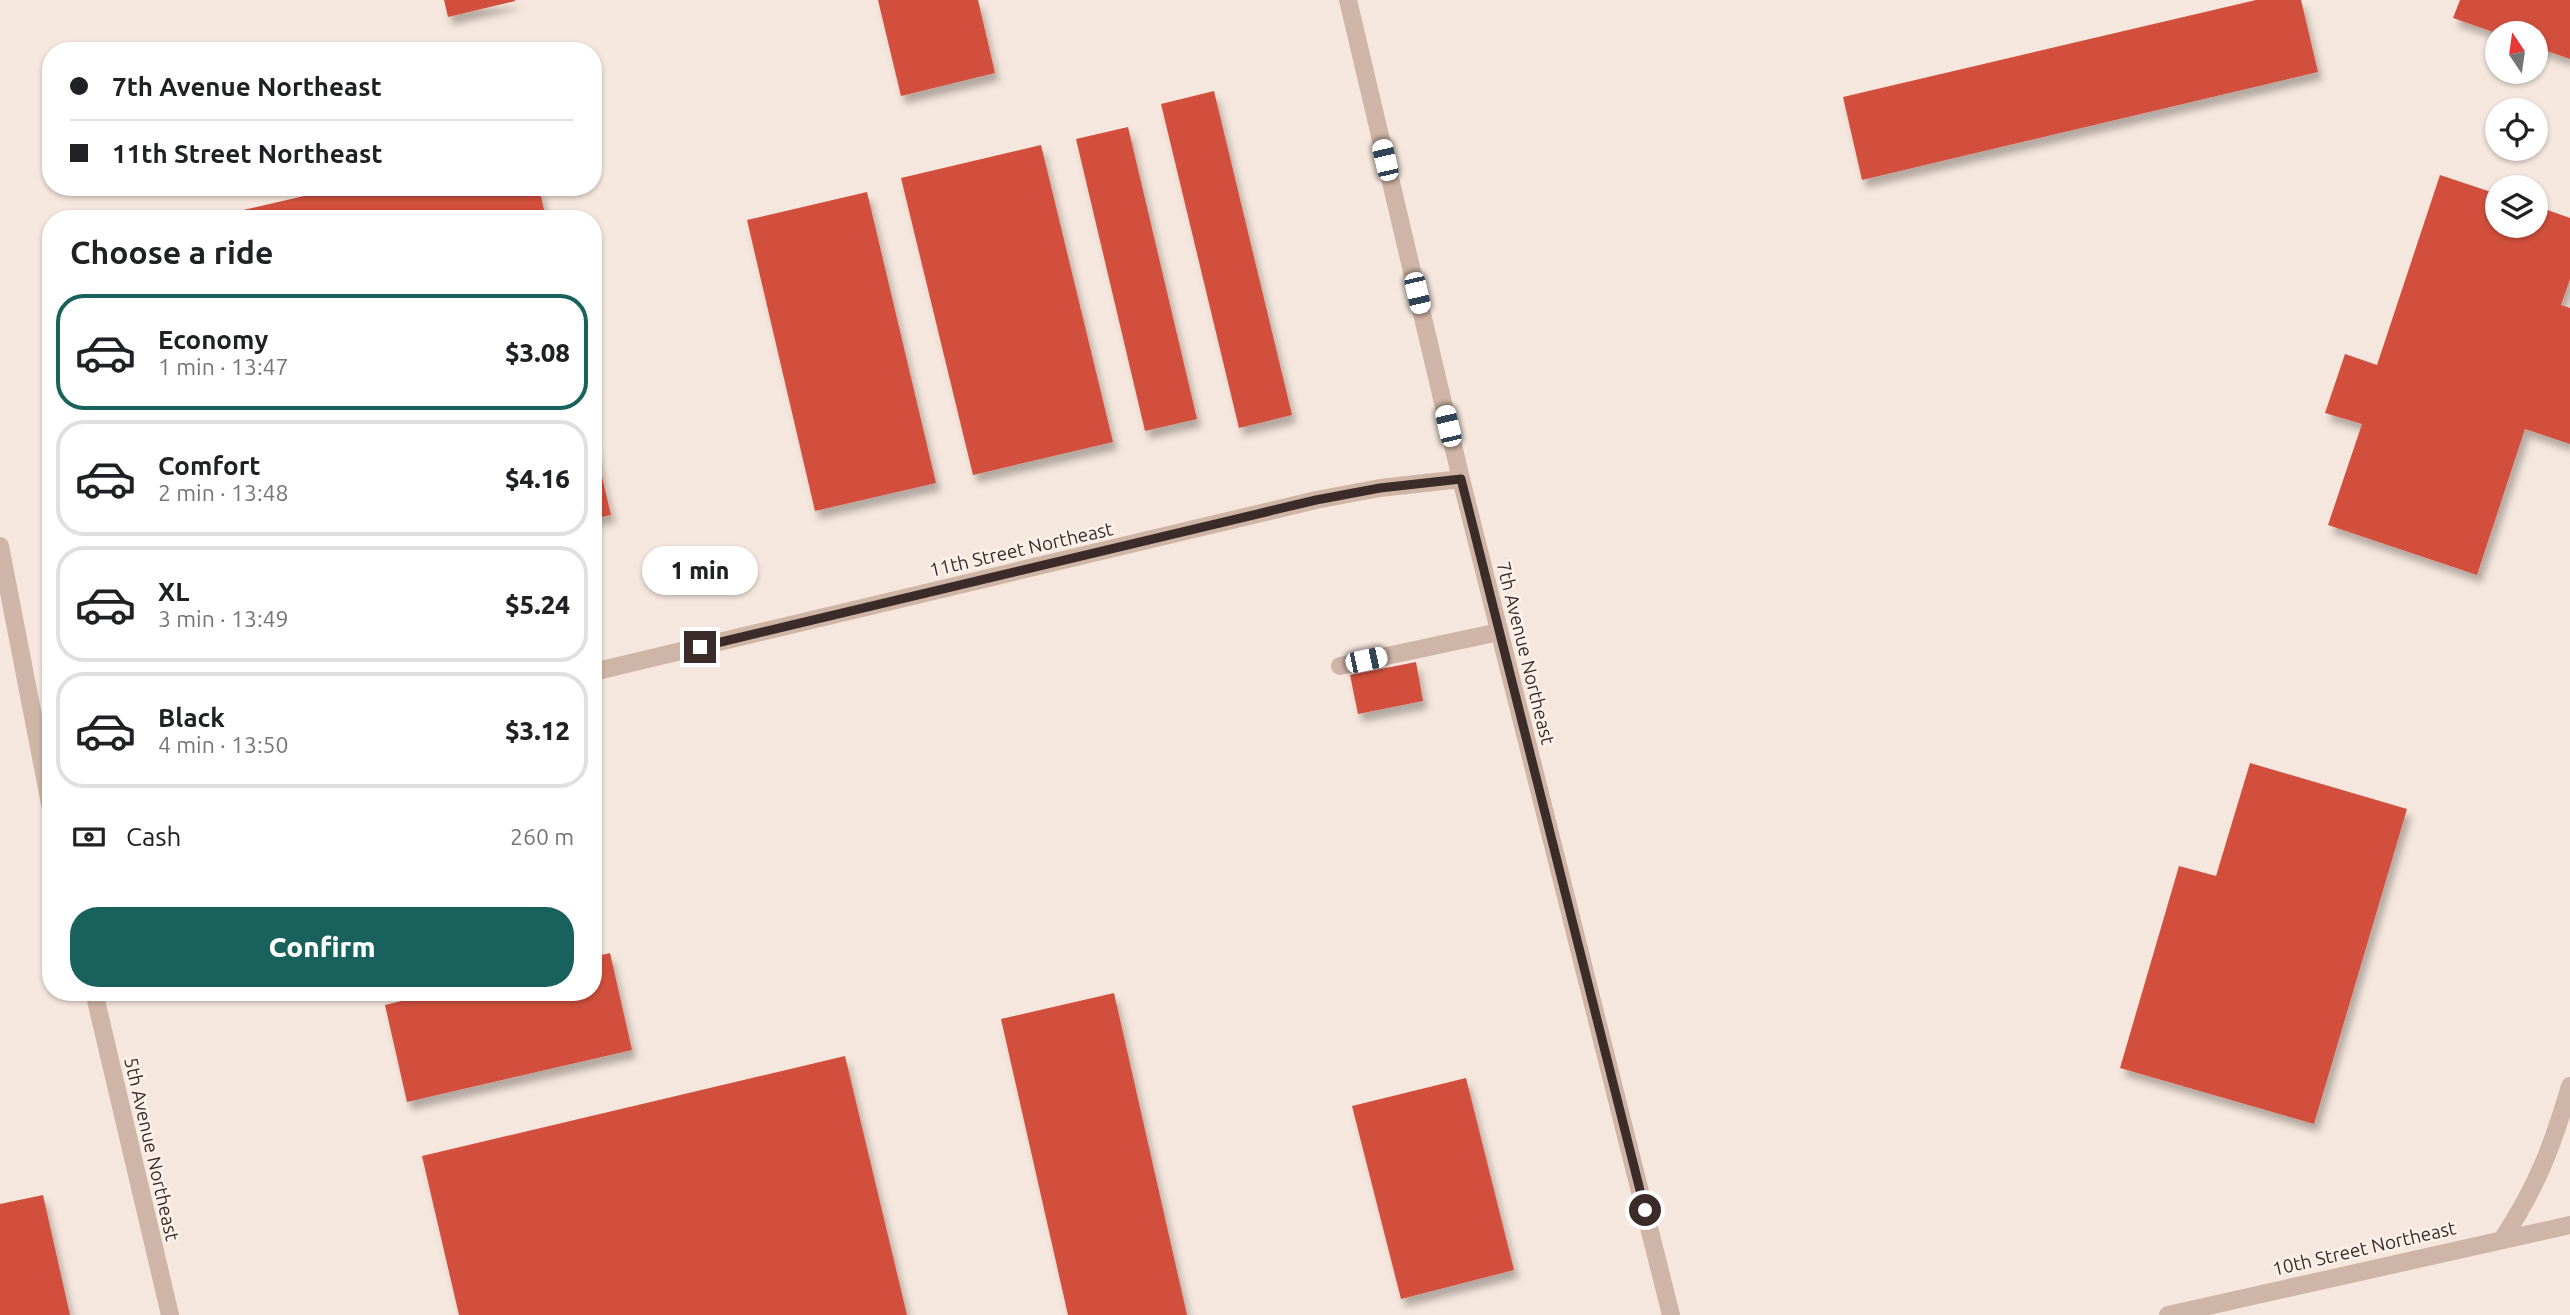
<!DOCTYPE html>
<meta charset="utf-8">
<style>
:root{--surface:#fff;--page:#f2f2f2;--text:#202124;--muted:#757577;--line:#e0e0e0;--accent:#19615d}
body{margin:0;font-family:Ubuntu,sans-serif;background:var(--page);color:var(--text);height:100vh;display:flex;flex-direction:column;font-size:26px;white-space:nowrap}
*{box-sizing:border-box;margin:0}
p{font-size:23px;color:var(--muted)}
.icon{flex:none;width:38px;height:38px;fill:none;stroke:currentColor;stroke-width:2;stroke-linecap:round;stroke-linejoin:round}
.map{position:relative;flex:1;overflow:hidden}
.side{position:absolute;left:42px;top:210px;width:560px;height:791px;display:flex;flex-direction:column;background:var(--surface);border-radius:28px;box-shadow:0 2px 5px #0004}
.side>*{flex:none}
.top-card{position:absolute;left:42px;top:42px;width:560px;height:154px;border-radius:28px;box-shadow:0 2px 5px #0004;display:grid;align-content:center;height:154px;padding:0 28px;background:var(--surface)}
.needle{width:46px;rotate:347deg}
.buttons{position:absolute;left:2485px;top:21px;display:grid;gap:14px}
.buttons a{display:grid;place-items:center;width:63px;height:63px;border-radius:50%;background:var(--surface);box-shadow:0 2px 5px #0004;font-size:35px}
.end{position:absolute;width:32px;height:32px;margin:-16px;border:9px solid #3b2c29;background:#fff;box-shadow:0 0 0 4px #fff}
.from{border-radius:50%}
.bubble{position:absolute;height:49px;border-radius:24px;background:var(--surface);box-shadow:0 2px 5px #0004;font-size:23px;font-weight:800;line-height:49px;text-align:center}
.car{position:absolute;width:21px;height:42px;margin:-21px -10px;border-radius:9px;box-shadow:0 0 5px 2px #0007;background:linear-gradient(#fff 24%,#345 0 40%,#fff 0 76%,#345 0 86%,#fff 0)}
.top-card b{display:flex;align-items:center;gap:24px;height:66px;font-size:26px}
.top-card b+b{border-top:2px solid var(--line)}
.top-card i{width:18px;height:18px;background:var(--text)}
ul{padding:0;list-style:none}
li{display:flex;align-items:center;gap:21px;height:116px;margin:0 14px 10px;padding:0 14px;border:4px solid var(--line);border-radius:28px}
li div{flex:1}
li b{display:block;font-size:26px}
li em{font-style:normal;font-weight:800}
li.selected{border-color:var(--accent)}
li>.icon{width:63px;height:63px;stroke-width:1.5}
h2{padding:0 28px;font-size:32px;line-height:84px}
.pay{display:flex;align-items:center;gap:18px;height:77px;padding:0 28px;font-size:26px}
.pay p{margin-inline-start:auto}
.primary-button{display:flex;gap:14px;margin-top:auto;padding:14px 28px}
.primary-button a{flex:1;height:80px;border-radius:28px;background:var(--accent);color:#fff;font-size:28px;font-weight:800;line-height:80px;text-align:center}
.map>svg:first-child{display:block}
</style>
<div class="map">
<svg width="2570" height="1315" viewBox="0 0 2570 1315">
<defs>
<filter id="shadow"><feDropShadow dx="4.5" dy="8" stdDeviation="3.5" flood-color="#0004"/></filter>
</defs>
<rect width="100%" height="100%" fill="#f5e7dd"/>
<path fill="#d2503e" filter="url(#shadow)" d="M444,0H515V1L448,17Z
M878,0H978L995,73L901,96Z
M2256,0H2301L2318,72L1862,180L1843,97Z
M2460,0H2570V59L2536,47V33H2496L2453,18Z
M1214,91L1292,415L1239,428L1161,104Z
M1128,127L1197,419L1145,431L1076,139Z
M1041,145L1113,442L973,475L901,178Z
M2440,175L2497,194V226H2536V206L2570,218V279L2561,305L2570,308V444L2525,429L2477,575L2328,525L2362,424L2325,413L2345,354L2377,365Z
M343,187H539L546,219H204Z
M867,192L936,483L815,511L747,220Z
M593,439L611,515L593,519Z
M1416,662L1423,701L1358,714L1350,675Z
M2250,763L2407,809L2314,1124L2120,1068L2179,866L2216,876Z
M610,953L632,1050L407,1102L385,1005L439,992H593V957Z
M1114,993L1187,1315H1068L1001,1019Z
M845,1056L907,1315H459L422,1156Z
M1466,1078L1514,1270L1401,1299L1352,1106Z
M43,1195L70,1315H0V1204Z"/>
<g fill="none" stroke-linecap="round" stroke-linejoin="round">
<path stroke="#cfb5a7" stroke-width="18" d="M1348,0L1461,479L1671,1315
M0,546L51,809
M1340,666L1499,632
M593,672L1316,500L1380,488L1461,479
M94,992L170,1315
M2503,1238C2537,1187 2553,1144 2570,1086
M2168,1315L2570,1225"/>
</g>
<g fill="none" stroke-linecap="round" stroke-linejoin="round">
<path stroke="#3b2c29" stroke-width="9" d="M700,647L1316,500L1380,488L1461,479L1645,1210"/>
</g>
<g text-anchor="middle" stroke-width="5" stroke-linejoin="round" paint-order="stroke">
<g font-size="19" fill="#3b2c29" stroke="#fcf2eb">
<text transform="translate(1021 549) rotate(-13)" y="7">11th Street Northeast</text>
<text transform="translate(1526 653) rotate(76)" y="7">7th Avenue Northeast</text>
<text transform="translate(152 1149) rotate(77)" y="7">5th Avenue Northeast</text>
<text transform="translate(2364 1248) rotate(-13)" y="7">10th Street Northeast</text>
</g>
</g>
</svg>
<div class="buttons">
<a><svg class="needle" viewBox="-14 -14 28 28"><path d="M0-13l5 13h-10z" fill="#e53935"/><path d="M0 13l5-13h-10z" fill="#757577"/></svg></a>
<a><svg class="icon" aria-label="locate" viewBox="0 0 24 24"><circle cx="12" cy="12" r="6"/><path d="M12 2v4M12 18v4M2 12h4M18 12h4"/></svg></a>
<a><svg class="icon" aria-label="layers" viewBox="0 0 24 24"><path d="M12 4l9 5-9 5-9-5zM3 14l9 5 9-5"/></svg></a>
</div>
<i class="end from" style="left:1645px;top:1210px"></i>
<i class="end" style="left:700px;top:647px"></i>
<div class="bubble" style="left:642px;top:546px;width:116px">1 min</div>
<i class="car" style="left:1385px;top:160px;rotate:347deg"></i>
<i class="car" style="left:1417px;top:293px;rotate:167deg"></i>
<i class="car" style="left:1448px;top:426px;rotate:347deg"></i>
<i class="car" style="left:1366px;top:660px;rotate:78deg"></i>
<div class="top-card">
<b><i class="from"></i>7th Avenue Northeast</b>
<b><i></i>11th Street Northeast</b>
</div>
<section class="side">
<h2>Choose a ride</h2>
<ul>
<li class="selected"><svg class="icon" aria-label="car" viewBox="0 0 24 24"><path d="M5 17H2v-5l4-1 3-4h7l3 4 3 1v5h-3M9 17h6M6 11h13"/><circle cx="7" cy="17" r="2"/><circle cx="17" cy="17" r="2"/></svg><div><b>Economy</b><p>1 min · 13:47</p></div><em>$3.08</em></li>
<li><svg class="icon" aria-label="car" viewBox="0 0 24 24"><path d="M5 17H2v-5l4-1 3-4h7l3 4 3 1v5h-3M9 17h6M6 11h13"/><circle cx="7" cy="17" r="2"/><circle cx="17" cy="17" r="2"/></svg><div><b>Comfort</b><p>2 min · 13:48</p></div><em>$4.16</em></li>
<li><svg class="icon" aria-label="car" viewBox="0 0 24 24"><path d="M5 17H2v-5l4-1 3-4h7l3 4 3 1v5h-3M9 17h6M6 11h13"/><circle cx="7" cy="17" r="2"/><circle cx="17" cy="17" r="2"/></svg><div><b>XL</b><p>3 min · 13:49</p></div><em>$5.24</em></li>
<li><svg class="icon" aria-label="car" viewBox="0 0 24 24"><path d="M5 17H2v-5l4-1 3-4h7l3 4 3 1v5h-3M9 17h6M6 11h13"/><circle cx="7" cy="17" r="2"/><circle cx="17" cy="17" r="2"/></svg><div><b>Black</b><p>4 min · 13:50</p></div><em>$3.12</em></li>
</ul>
<div class="pay"><svg class="icon" aria-label="cash" viewBox="0 0 24 24"><path d="M3 7h18v10H3z"/><circle cx="12" cy="12" r="2"/></svg>Cash<p>260 m</p></div>
<div class="primary-button"><a>Confirm</a></div>
</section>
</div>
